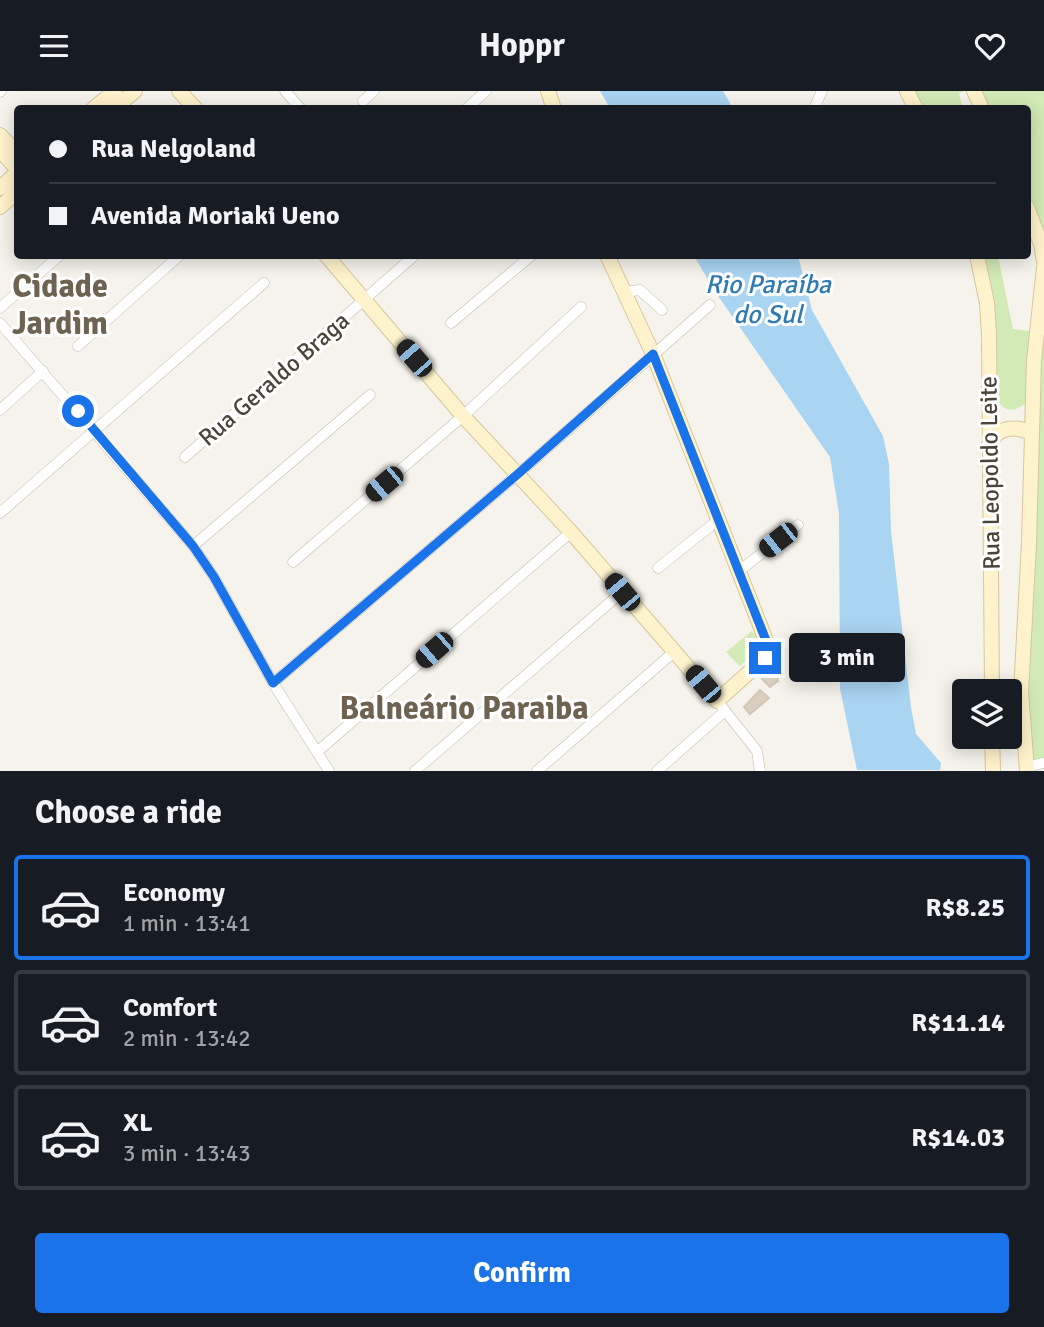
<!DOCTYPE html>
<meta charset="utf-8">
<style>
:root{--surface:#171b24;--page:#242831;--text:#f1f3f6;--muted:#9ea1a6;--line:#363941;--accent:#1a73e8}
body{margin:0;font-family:Signika,sans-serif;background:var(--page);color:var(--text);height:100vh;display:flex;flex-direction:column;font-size:26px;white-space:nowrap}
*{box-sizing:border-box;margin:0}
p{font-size:23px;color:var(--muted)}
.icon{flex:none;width:38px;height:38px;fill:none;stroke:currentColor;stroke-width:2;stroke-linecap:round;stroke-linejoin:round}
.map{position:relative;height:680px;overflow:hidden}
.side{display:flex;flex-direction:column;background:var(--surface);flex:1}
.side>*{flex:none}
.hud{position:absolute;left:14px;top:14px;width:1017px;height:154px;border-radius:7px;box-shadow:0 4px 18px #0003;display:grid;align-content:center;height:154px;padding:0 35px;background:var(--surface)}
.tools{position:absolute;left:952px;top:588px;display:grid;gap:14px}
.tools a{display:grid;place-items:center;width:70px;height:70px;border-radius:7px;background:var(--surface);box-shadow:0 4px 18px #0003;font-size:35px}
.end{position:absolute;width:32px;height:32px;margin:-16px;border:9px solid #1a73e8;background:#fff;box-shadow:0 0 0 4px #fff}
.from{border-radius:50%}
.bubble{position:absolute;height:49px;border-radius:7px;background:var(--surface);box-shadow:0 4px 18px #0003;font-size:23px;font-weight:700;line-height:49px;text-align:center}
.car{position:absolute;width:21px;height:42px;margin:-21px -10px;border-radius:9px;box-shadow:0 0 5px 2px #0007;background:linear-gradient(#222 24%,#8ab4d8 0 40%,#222 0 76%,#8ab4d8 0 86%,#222 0)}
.hud b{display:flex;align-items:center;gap:24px;height:66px;font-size:26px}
.hud b+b{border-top:2px solid var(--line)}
.hud i{width:18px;height:18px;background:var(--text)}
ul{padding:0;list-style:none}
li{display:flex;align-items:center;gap:21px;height:105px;margin:0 14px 10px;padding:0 21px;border:4px solid var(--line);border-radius:7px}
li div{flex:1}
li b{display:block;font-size:26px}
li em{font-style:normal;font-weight:700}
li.current{border-color:var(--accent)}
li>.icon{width:63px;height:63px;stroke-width:1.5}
h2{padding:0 35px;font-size:32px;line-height:84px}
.cta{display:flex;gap:14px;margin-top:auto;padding:14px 35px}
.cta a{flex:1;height:80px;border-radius:7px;background:var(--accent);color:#fff;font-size:28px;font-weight:700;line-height:80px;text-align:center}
header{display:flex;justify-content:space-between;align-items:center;height:91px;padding:0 35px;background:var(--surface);font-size:32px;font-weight:700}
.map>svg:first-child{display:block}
</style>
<header><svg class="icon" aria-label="menu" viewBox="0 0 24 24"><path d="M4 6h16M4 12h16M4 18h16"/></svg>Hoppr<svg class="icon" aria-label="heart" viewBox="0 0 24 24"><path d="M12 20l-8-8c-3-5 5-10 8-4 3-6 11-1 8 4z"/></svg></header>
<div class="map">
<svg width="1044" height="680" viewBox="0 0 1044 680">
<rect width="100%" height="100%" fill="#f6f3ec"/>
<path fill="#d2eab5" d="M913,0H963L959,3L963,17H921Z
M974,0H1044V153L1027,120V18L982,17Z
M982,165H998L1013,238L1030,240L1027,311C1017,320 1007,323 998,310L994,225Z
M1044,231V672L1026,676L1029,434Z
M752,540L759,549L761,558L740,575L726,561Z"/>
<path fill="#a9d4f2" d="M600,0H723L733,17H610Z
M694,165H798L812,219L883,345L889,373L891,440L911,616L916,643L941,672L940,679H857L840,598L839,423L830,366L716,202Z"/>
<path fill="#d8cfc1" stroke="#d3c7b4" stroke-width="2" d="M772,579L780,585L777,588L778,590L770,596L762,588Z
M760,599L769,607L750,623L744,616Z"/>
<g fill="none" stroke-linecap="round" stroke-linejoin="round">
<g stroke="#c2bbae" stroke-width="11">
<path id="street" d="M285,0L301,18
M0,1L1,0
M363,10L374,0
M466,18L486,0
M814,18L822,0
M624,201L640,199L662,219
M0,217L60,164
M0,232L193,455L214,486L273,592L329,680
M451,232L532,164
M78,255L180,164
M0,319L43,280
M185,366L415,164
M0,422L264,192
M193,455L370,304
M293,471L463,325L581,216
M658,477L718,429
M739,480L798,434
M273,592L519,382L710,214
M722,616L757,660L760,680
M317,661L571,441
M1026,676L1044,672
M415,680L622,501
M537,680L675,560
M657,680L725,620"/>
</g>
<g stroke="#d6c79b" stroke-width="16">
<path id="secondary" d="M179,0L196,18
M548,0L554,18
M907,0L916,18
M974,0L982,18
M93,18L115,0
M114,18L135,0
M0,44L18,63
M0,59L18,79
M0,97L18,81
M0,116L18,100
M1027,116L1041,153L1044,170
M326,164L463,325L571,441L717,610L765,567L767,552L653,263L607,164
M977,164L987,212L989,243L992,600
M989,354C997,336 1014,334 1031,342
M992,646L993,680
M1027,680L1021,601L1029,452L1034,270L1044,176"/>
</g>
<use href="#street" stroke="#fff" stroke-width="10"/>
<use href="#secondary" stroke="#fff3cd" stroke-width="14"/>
</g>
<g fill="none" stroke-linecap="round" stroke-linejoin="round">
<path stroke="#1a73e8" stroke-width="9" d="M78,320L193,455L214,486L273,592L519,382L653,263L767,552L765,567"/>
</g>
<g text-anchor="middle" stroke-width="6" stroke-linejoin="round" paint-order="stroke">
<g font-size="24" fill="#4b4439" stroke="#fff">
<text transform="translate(274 288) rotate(-41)" y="8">Rua Geraldo Braga</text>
<text transform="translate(990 382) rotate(-91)" y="8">Rua Leopoldo Leite</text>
</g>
<g font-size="26" font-style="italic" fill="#2e7ab2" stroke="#fff">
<text x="768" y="202">Rio Paraíba<tspan x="768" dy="30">do Sul</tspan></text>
</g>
<g font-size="32" font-weight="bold" fill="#6e6250" stroke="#fff">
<text x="60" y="206">Cidade<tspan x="60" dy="37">Jardim</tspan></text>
<text x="464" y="628">Balneário Paraiba</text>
</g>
</g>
</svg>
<div class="tools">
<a><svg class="icon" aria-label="layers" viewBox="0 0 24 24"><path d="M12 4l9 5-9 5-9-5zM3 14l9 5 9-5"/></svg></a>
</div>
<i class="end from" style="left:78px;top:320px"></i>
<i class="end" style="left:765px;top:567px"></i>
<div class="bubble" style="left:789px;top:542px;width:116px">3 min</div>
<i class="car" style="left:414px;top:267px;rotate:319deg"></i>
<i class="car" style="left:384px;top:393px;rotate:230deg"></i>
<i class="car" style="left:778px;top:449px;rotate:232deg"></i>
<i class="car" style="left:622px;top:501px;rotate:320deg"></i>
<i class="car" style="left:434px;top:559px;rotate:229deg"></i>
<i class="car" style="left:703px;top:593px;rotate:320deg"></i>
<div class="hud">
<b><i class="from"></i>Rua Nelgoland</b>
<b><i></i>Avenida Moriaki Ueno</b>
</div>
</div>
<section class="side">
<h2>Choose a ride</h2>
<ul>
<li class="current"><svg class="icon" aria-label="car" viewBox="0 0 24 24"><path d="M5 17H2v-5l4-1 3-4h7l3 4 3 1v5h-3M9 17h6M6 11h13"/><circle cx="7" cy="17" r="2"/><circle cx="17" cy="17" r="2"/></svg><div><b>Economy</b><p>1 min · 13:41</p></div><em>R$8.25</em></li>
<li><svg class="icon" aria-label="car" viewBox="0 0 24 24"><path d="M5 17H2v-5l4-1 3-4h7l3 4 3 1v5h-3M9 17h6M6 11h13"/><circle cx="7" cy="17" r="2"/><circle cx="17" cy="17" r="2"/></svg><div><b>Comfort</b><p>2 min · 13:42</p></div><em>R$11.14</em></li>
<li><svg class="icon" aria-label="car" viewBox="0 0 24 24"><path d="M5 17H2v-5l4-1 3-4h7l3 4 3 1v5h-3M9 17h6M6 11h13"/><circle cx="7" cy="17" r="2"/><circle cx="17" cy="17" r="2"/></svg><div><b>XL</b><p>3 min · 13:43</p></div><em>R$14.03</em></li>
</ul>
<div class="cta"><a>Confirm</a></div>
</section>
